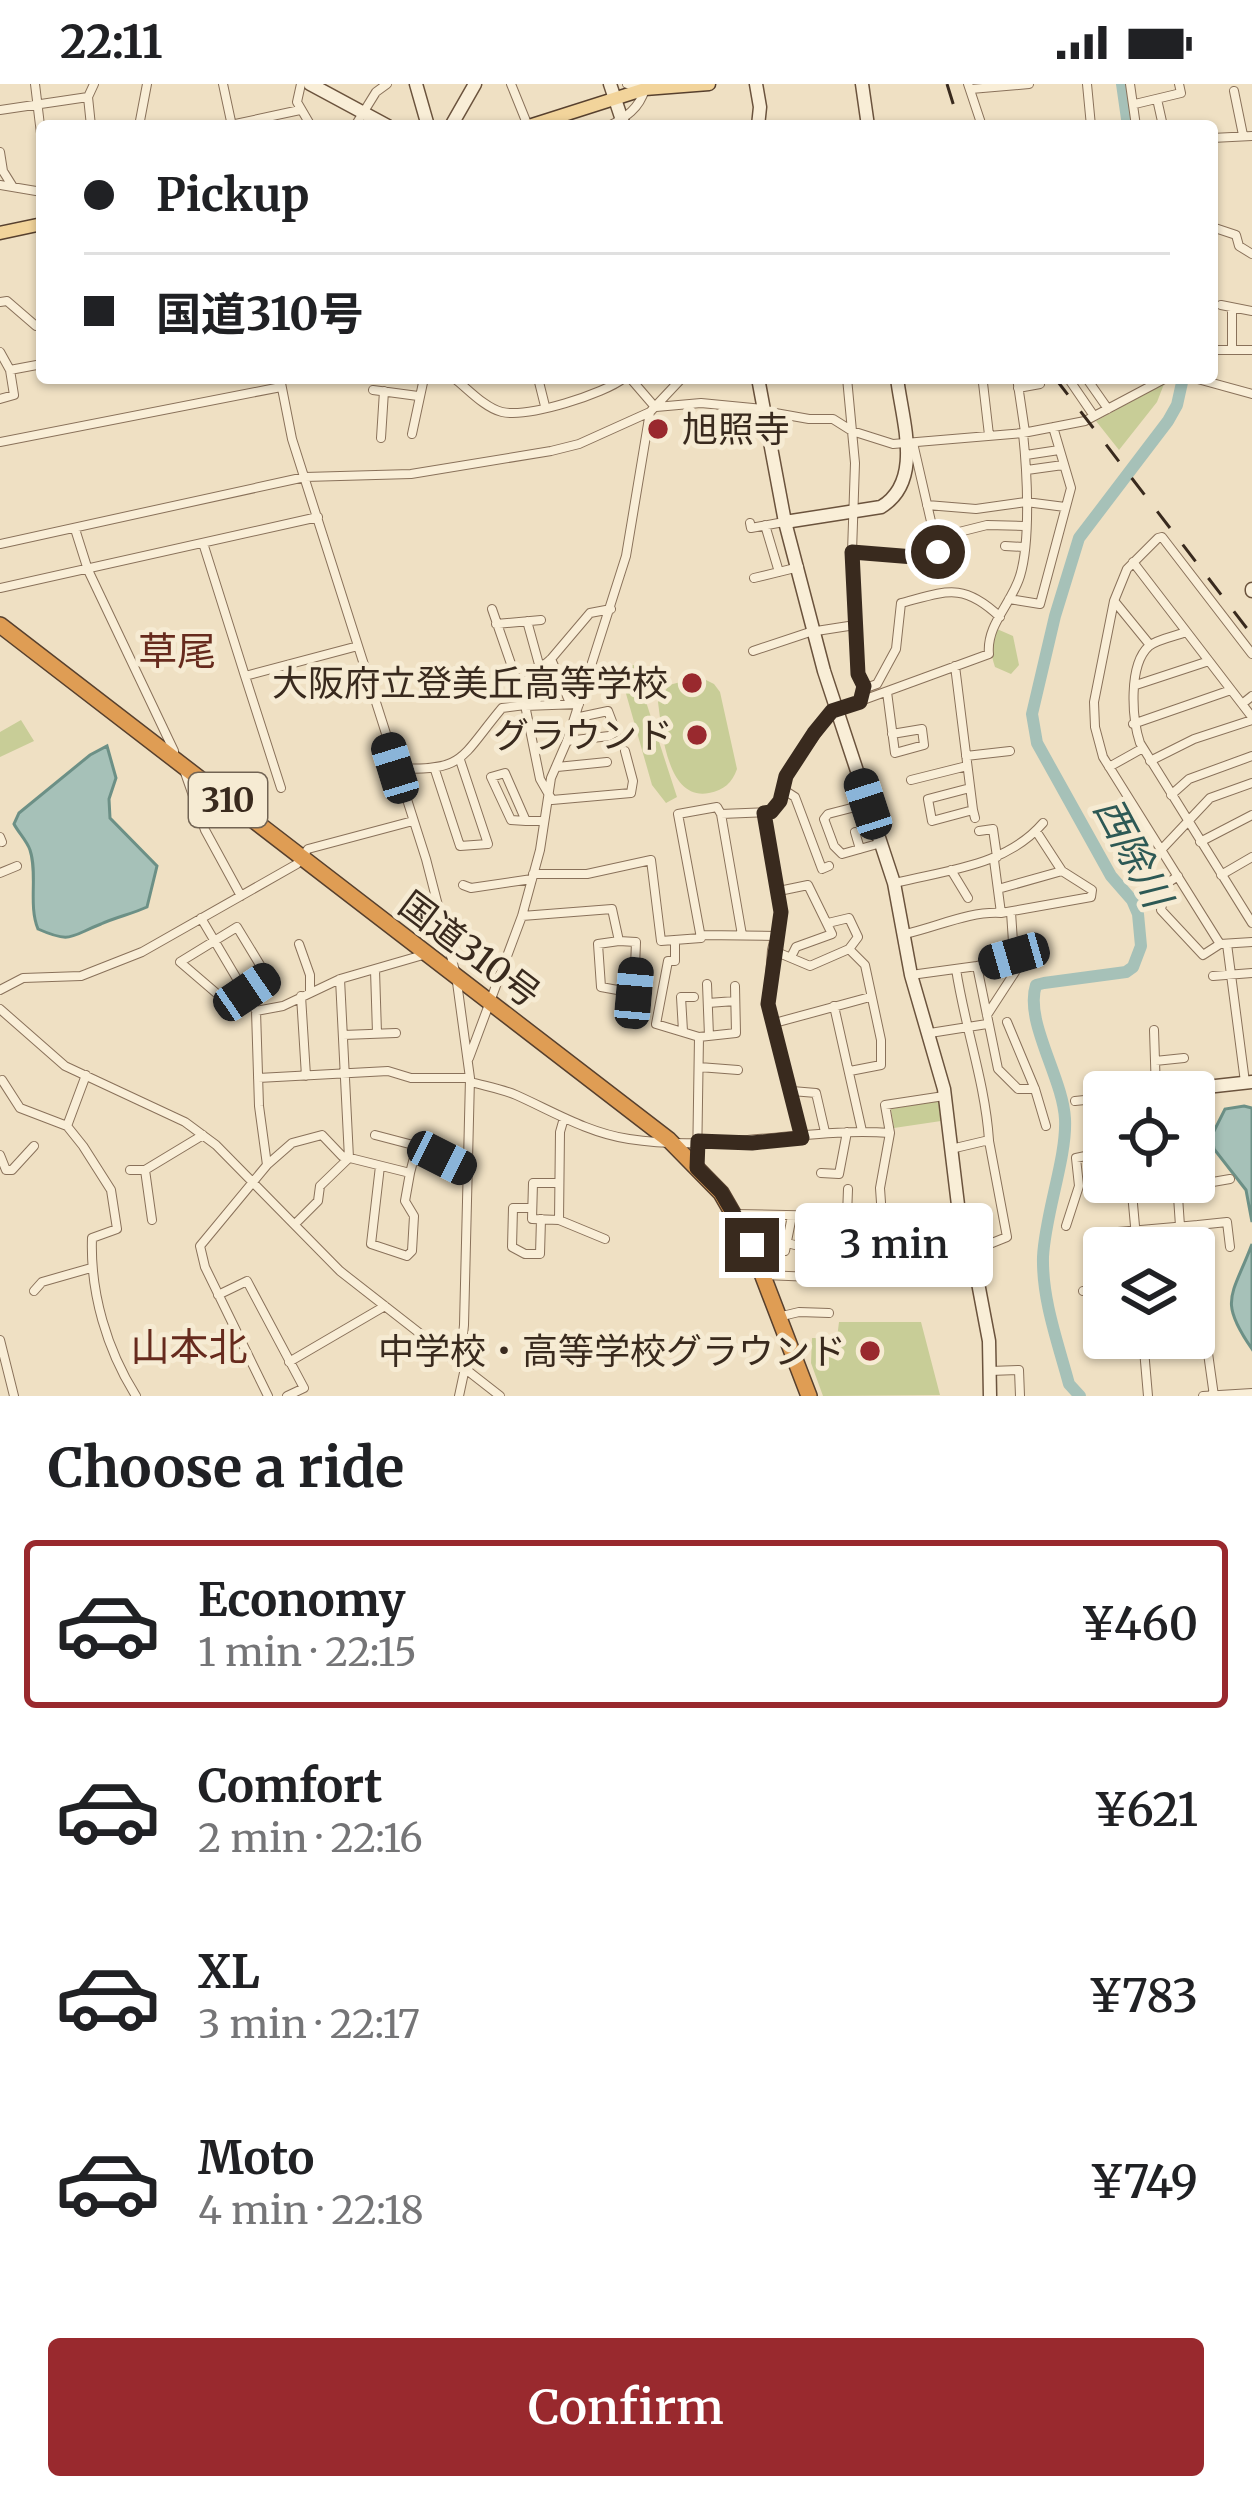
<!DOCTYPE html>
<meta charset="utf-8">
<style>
:root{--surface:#fff;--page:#f2f2f2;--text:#202124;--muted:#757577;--line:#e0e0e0;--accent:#99292e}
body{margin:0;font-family:Merriweather,"Noto Sans JP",serif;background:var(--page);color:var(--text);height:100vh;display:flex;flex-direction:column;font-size:45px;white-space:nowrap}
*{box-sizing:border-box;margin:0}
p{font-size:39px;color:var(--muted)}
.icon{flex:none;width:66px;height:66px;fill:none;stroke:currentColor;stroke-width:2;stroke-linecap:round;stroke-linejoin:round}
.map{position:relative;height:1312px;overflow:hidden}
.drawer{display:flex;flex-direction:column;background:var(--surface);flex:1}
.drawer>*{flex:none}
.hud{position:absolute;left:36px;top:36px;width:1182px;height:264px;border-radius:12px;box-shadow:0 3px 9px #0004;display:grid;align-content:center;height:264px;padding:0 48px;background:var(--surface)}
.controls{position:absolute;left:1083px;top:987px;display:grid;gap:24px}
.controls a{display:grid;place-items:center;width:132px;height:132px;border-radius:12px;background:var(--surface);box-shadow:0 3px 9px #0004;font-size:60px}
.end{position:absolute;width:54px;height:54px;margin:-27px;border:15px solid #392a1e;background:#fff;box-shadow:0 0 0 6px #fff}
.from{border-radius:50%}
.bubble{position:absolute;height:84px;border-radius:12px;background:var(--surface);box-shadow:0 3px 9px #0004;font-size:39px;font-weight:600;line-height:84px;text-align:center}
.car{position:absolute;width:36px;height:72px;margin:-36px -18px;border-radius:15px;box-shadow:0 0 9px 3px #0007;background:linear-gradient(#222 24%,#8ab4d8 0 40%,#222 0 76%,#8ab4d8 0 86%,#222 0)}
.hud b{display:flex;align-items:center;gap:42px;height:114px;font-size:45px}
.hud b+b{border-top:3px solid var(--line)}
.hud i{width:30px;height:30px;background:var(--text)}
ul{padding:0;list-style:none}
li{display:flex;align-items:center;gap:36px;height:168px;margin:0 24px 18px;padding:0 24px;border:6px solid transparent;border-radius:12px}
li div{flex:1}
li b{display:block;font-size:45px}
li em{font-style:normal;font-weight:600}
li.active{border-color:var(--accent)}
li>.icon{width:108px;height:108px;stroke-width:1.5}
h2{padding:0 48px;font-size:54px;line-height:144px}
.primary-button{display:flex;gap:24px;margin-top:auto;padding:24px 48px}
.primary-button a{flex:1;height:138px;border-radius:12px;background:var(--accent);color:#fff;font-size:48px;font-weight:600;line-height:138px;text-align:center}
.status{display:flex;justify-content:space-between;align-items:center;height:84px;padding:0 60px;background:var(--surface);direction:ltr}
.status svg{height:33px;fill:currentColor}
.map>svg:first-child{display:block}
</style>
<div class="status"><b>22:11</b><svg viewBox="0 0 49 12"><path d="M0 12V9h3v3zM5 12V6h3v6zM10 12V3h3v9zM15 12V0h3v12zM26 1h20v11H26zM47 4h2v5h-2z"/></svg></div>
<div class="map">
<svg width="1252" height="1312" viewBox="0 0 1252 1312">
<rect width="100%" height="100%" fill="#efe0c3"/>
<path fill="#c8cd97" d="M1164,300L1157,318L1119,366L1096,337Z
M997,545L1013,552L1019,581L1011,590L995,583C990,568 989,558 997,545Z
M634,581L677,713L666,719L652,701L619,585Z
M700,593L714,600L720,608L737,685C732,699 724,706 709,709C667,717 662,648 658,618L669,601Z
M21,636L34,657L0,673V648Z
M938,1017L941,1037L894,1044L891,1025Z
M839,1238H921L940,1311L823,1312L811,1279L812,1254H837Z"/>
<path fill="#a6c1b8" stroke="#6c9086" stroke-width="3" d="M107,662L116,694L109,715L110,734L157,782L147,823C132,830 116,833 101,840C70,852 72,860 38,845C28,821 38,790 30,766C27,757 18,748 14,740L19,729L90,671Z
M1244,1022L1252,1024V1138L1246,1106L1214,1065L1212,1051L1225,1025Z
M1252,1160V1265C1218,1216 1232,1213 1252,1160Z"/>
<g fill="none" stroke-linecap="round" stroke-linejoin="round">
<path stroke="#a6c1b8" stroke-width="12" d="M1122,0L1128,42
M1080,1312L1069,1300C1058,1259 1042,1216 1043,1173C1045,1130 1067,1073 1065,1035C1063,994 1024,937 1036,901L1044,899L1126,888L1133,883L1141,862L1138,830L1132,816L1111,792L1037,659L1032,630L1055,532L1079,454L1168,337L1177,321L1183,294"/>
<g stroke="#89715a" stroke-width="10">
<path id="street" d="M35,0L42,58
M223,0L232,42
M301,0L297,18L311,42
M511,0L528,42
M968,0L982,42
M1087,0L1091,42
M1130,0L1136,42
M971,5L1029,0
M1234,7L1243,51
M88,13L91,42
M1157,15L1163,42
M1135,20L1181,9L1179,0
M0,26L88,13L94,0
M139,42L147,0
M226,42L300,26
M355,42L376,8L387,0
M609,42C626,33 639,25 645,5L627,0
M1212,54L1252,52
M0,68L3,87L13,103
M0,101L42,108
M1212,143L1236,151L1239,162L1252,170
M0,218L7,217L36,242L42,241
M1221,221L1252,227
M1232,225V266
M1212,266H1252
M0,268L10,286L14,311L0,315
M10,286L42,280
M280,294L292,355L426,775L456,891L470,994L464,1241L460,1281
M454,294C468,305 485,324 502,328C528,334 604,310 624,294
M538,294L545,322
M630,294L655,323
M1017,294L1025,348
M1068,294L1094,332
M1194,294L1252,310
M1087,295L1108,325
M983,299L989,351
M1018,304L1040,300
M373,306L418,312
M656,323L701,319L763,325
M764,327L809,335H833L852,347L893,360L1023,349L1085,337L1166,294
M412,350L424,294
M381,354L384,307
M0,358L281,303
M1026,371L1059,366
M1027,386L1063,381
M927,421L976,425L1026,418L1065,423
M750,439L751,444L784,438
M765,441L779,488
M75,445L88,486L174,667V674
M935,454L987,441L1024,442
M203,459L245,592
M0,460L305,393L411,390L551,367L579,360L650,328L682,294
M1005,462L1023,463
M852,468L914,473L938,468L913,359
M1133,478L1242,620
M754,494L799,483
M0,504L318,433
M1009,515L1040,520L1071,404L1053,343
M1115,518L1150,561
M492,525L519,603
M527,537L540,584
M496,540L541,536
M855,541L858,590L863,605
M1186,548C1176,552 1158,555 1149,562C1128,581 1132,635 1140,659L1252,839
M753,567L810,548L855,541L852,468L855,379L847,294
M1252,570L1162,453L1158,454L1127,485L1114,517L1094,618L1095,643L1103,673L1220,860L1252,858
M551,575L570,619
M955,582L973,726
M1136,601L1209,577
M887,608L895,669L924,661L922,645L892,650
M1252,612L1242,620L1252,633
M859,618L863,605L877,600L896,565L901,519C947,507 963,498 1000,533
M525,621L540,695L552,716L631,709L633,697L625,667
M525,622L579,620
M1133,640L1231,606
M567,657L609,652L616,648L608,627L575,634
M966,672L1010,667
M1150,677L1194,655L1252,636
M183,683L205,746L241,812
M557,683L607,678
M1109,683L1143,664
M395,684C465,688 460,674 502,624L525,621L519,603L551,575L590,529L611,525
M435,686L460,762L488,760L460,676
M911,696L967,682
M281,704L245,592L358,562
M970,704L928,715L932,737L973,726L975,734
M784,706L795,713L822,785L829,782
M1171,711L1189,695L1252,672
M867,720L828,730L824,735L834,762L842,770L881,759
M764,729L781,828L772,866L768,919L802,1054
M721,730L742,851
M526,737L511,736L491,693L505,689L526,737H543
M979,747L993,745L997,773
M855,748L860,765
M0,753L2,758
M1200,758L1252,731
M1161,766L1210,714L1252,699
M994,776L1001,829L1091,813L1092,806L1062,787L1036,747
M951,786L968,814
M0,789L17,782
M533,790H587L651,776L661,857L701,854L678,730L717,723L721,730L771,728L780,717L786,692L833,627L989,570C986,541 1012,519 1020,492C1031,456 1027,387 1023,349
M1221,791L1252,773
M1178,792L1166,800L1161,826L1203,871L1220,860
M895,799C947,786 1006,782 1043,739
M463,801L471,804L532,795
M998,805L1062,787
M779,807L808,801L832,850L796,863L791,873
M522,832L612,825L619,857L636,858L634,909L601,903L598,860L619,857
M201,834L256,927L259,1022L267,1081L200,1162L205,1183L268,1312
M828,839L849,834L858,853L849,865
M237,843L268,894L232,916L222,914L180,878Z
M905,850C937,843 969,827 1001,829
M700,851L777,852
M675,856V877H668L656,940L699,953L736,949L735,902
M299,860L310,891V908
M1227,860L1245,998
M772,866L810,882L849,865L865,881L881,956V981L850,987
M977,882L998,985L1018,1005H1035
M375,886L377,949
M911,891L977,882L1014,871
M1213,892L1252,889
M707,900L709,952
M0,906L23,894L81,892L142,868L297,780L308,765L413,737
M301,912L306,992
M708,919L735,917
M834,922L862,1047
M0,925L65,982L185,1038L216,1061L340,1187L500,1312
M256,927L283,922L340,895L423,871
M632,930L634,909
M987,931L1015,888L1011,828
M1007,938L1035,1005L1046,1042
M771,940L870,913
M1154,946L1156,1008
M683,947L681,913H694
M930,949L987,940
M343,951L396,949
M469,974L522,832L540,766L551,694L567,657L626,472L650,328
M1155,977L1184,974
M699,983L738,986
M258,994L388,987L411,994H470
M2,996L20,1024L67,1042L83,1062L111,1106L117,1145L92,1154C90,1209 107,1266 136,1312
M471,998C485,1002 502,1005 516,1011C552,1027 588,1049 629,1055C717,1069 804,1043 890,1049L885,1021L944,1012
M792,1007L816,1009L825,1048
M1075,1017L1104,1014
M67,1042L86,991
M375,1051L417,1062
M951,1065L989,1056C985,998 965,944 956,885
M0,1071L6,1086H12L34,1062
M268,1080L292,1059L322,1051L342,1072L410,1089L405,1117L414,1132L412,1167L407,1172L371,1160L380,1082
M697,1082L699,953
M130,1086H145L203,1051
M145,1086L152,1136
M410,1089L417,1062L467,1087
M821,1089L839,1090L847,1048
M1131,1098L1137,1164
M1177,1098L1180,1142
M559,1099H533L532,1135L559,1136L605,1155
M1178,1104L1230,1095
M532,1124H513L512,1163L525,1170H540L541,1135
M734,1130L882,1133L880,1104L890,1049
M847,1132L848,1105
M559,1136L560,1048L564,1034
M295,1140L318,1117L320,1102L349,1074L340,895
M1198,1141L1227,1138L1230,1163
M1066,1142L1079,1102L1076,1074L1104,1068
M1095,1150L1198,1141L1206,1255L1214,1312
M787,1159L803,1163
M785,1167L792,1132
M972,1167L1007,1153L989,1057
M764,1191L838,1194
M34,1207L42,1198L91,1184
M1083,1207L1104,1206
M218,1211L247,1197L304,1304L287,1312
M778,1233L799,1228L829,1229
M1143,1254L1148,1312
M0,1256L14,1312
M1108,1262L1206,1255
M289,1278L385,1222
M990,1287L1019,1286L1020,1312
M459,1312L465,1284
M1203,1312L1252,1309"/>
</g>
<g stroke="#6b533d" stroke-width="15">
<path id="secondary" d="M310,0L388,42
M416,0L428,42
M610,0L624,42
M756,0L760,23L758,42
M862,0L868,42
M451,42L475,0
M758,294L785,438L824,587L894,799L911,891L944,1005L958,1121L972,1167L989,1257L990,1312
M785,438L881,423C924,397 902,336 897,294
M1252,507V505
M1170,1007L1252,998"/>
</g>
<g stroke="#57402e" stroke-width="15">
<path id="primary" d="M529,42L645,5L709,0
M0,149L42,140"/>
</g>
<g stroke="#57402e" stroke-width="18">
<path id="highway" d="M0,541L669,1056L721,1109L751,1161L809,1312"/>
</g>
<use href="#street" stroke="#f9eed7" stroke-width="8"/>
<use href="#secondary" stroke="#f9eed7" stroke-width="12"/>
<use href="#primary" stroke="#f2d49b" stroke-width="12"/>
<use href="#highway" stroke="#df9d54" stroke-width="15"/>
<path stroke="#392a1e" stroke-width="3" stroke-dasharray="21 21" stroke-linecap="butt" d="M947,0L960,42
M1055,294L1252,551"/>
</g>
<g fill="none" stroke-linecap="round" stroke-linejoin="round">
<path stroke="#392a1e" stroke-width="15" d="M752,1161L721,1108L697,1084L698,1057L752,1059L802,1054L768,920L781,828L764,729L771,728L780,717L786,692L814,649L832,627L860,618L864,602L858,590L852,468L914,473L938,468"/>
</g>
<g fill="#99292e" stroke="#f6ebd3" stroke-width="4.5">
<circle cx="658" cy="345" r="12"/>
<circle cx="692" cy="599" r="12"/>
<circle cx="697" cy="651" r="12"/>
<circle cx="870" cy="1267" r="12"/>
</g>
<g text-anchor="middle" stroke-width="10" stroke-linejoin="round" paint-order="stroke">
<rect fill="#f6ebd3" stroke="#726454" stroke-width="3" x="189" y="689" width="78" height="54" rx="9"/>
<g font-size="33" font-weight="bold" fill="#392a1e">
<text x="228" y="728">310</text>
</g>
<g font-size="36" fill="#392a1e" stroke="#f6ebd3" text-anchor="end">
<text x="682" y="358" text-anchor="start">旭照寺</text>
<text x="668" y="612">大阪府立登美丘高等学校</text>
<text x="673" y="664">グラウンド</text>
<text x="846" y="1280">中学校・高等学校グラウンド</text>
</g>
<g font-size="36" fill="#392a1e" stroke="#f6ebd3">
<text transform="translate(470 865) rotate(37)" y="13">国道310号</text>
</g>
<g font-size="39" fill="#662a1d" stroke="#f6ebd3">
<text x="177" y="581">草尾</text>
<text x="189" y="1277">山本北</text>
</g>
<g font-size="39" font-style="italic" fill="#2d5955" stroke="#f6ebd3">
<text transform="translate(1133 768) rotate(62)" y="14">西除川</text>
</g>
</g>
</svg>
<div class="controls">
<a><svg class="icon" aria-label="locate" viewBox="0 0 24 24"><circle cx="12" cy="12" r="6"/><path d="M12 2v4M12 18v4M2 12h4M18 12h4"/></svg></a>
<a><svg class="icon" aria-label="layers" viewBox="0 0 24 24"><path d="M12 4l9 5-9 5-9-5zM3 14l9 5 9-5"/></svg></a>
</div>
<i class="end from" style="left:938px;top:468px"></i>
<i class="end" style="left:752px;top:1161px"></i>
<div class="bubble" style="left:795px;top:1119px;width:198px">3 min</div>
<i class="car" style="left:395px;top:684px;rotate:343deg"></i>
<i class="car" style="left:868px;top:720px;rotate:342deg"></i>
<i class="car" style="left:1014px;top:872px;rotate:254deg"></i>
<i class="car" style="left:247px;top:908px;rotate:56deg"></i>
<i class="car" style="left:634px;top:909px;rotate:5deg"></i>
<i class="car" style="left:442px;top:1074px;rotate:117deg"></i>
<div class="hud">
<b><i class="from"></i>Pickup</b>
<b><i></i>国道310号</b>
</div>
</div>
<section class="drawer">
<h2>Choose a ride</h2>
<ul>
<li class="active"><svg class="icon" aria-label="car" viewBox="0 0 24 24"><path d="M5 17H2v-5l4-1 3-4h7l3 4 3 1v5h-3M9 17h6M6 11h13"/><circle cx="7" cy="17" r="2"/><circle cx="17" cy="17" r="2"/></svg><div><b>Economy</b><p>1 min · 22:15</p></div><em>¥460</em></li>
<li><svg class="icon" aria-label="car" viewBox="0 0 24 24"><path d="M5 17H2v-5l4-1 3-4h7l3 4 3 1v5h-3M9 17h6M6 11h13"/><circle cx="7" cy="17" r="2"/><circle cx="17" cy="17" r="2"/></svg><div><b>Comfort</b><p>2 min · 22:16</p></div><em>¥621</em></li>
<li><svg class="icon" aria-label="car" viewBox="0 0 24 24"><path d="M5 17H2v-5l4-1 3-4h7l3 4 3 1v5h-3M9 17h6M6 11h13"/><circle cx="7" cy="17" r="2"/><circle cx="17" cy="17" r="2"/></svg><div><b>XL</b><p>3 min · 22:17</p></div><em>¥783</em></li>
<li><svg class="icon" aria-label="car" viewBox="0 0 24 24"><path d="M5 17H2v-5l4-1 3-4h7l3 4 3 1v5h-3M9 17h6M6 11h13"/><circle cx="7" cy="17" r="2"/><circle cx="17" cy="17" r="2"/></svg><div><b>Moto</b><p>4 min · 22:18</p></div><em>¥749</em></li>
</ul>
<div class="primary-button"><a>Confirm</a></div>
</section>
